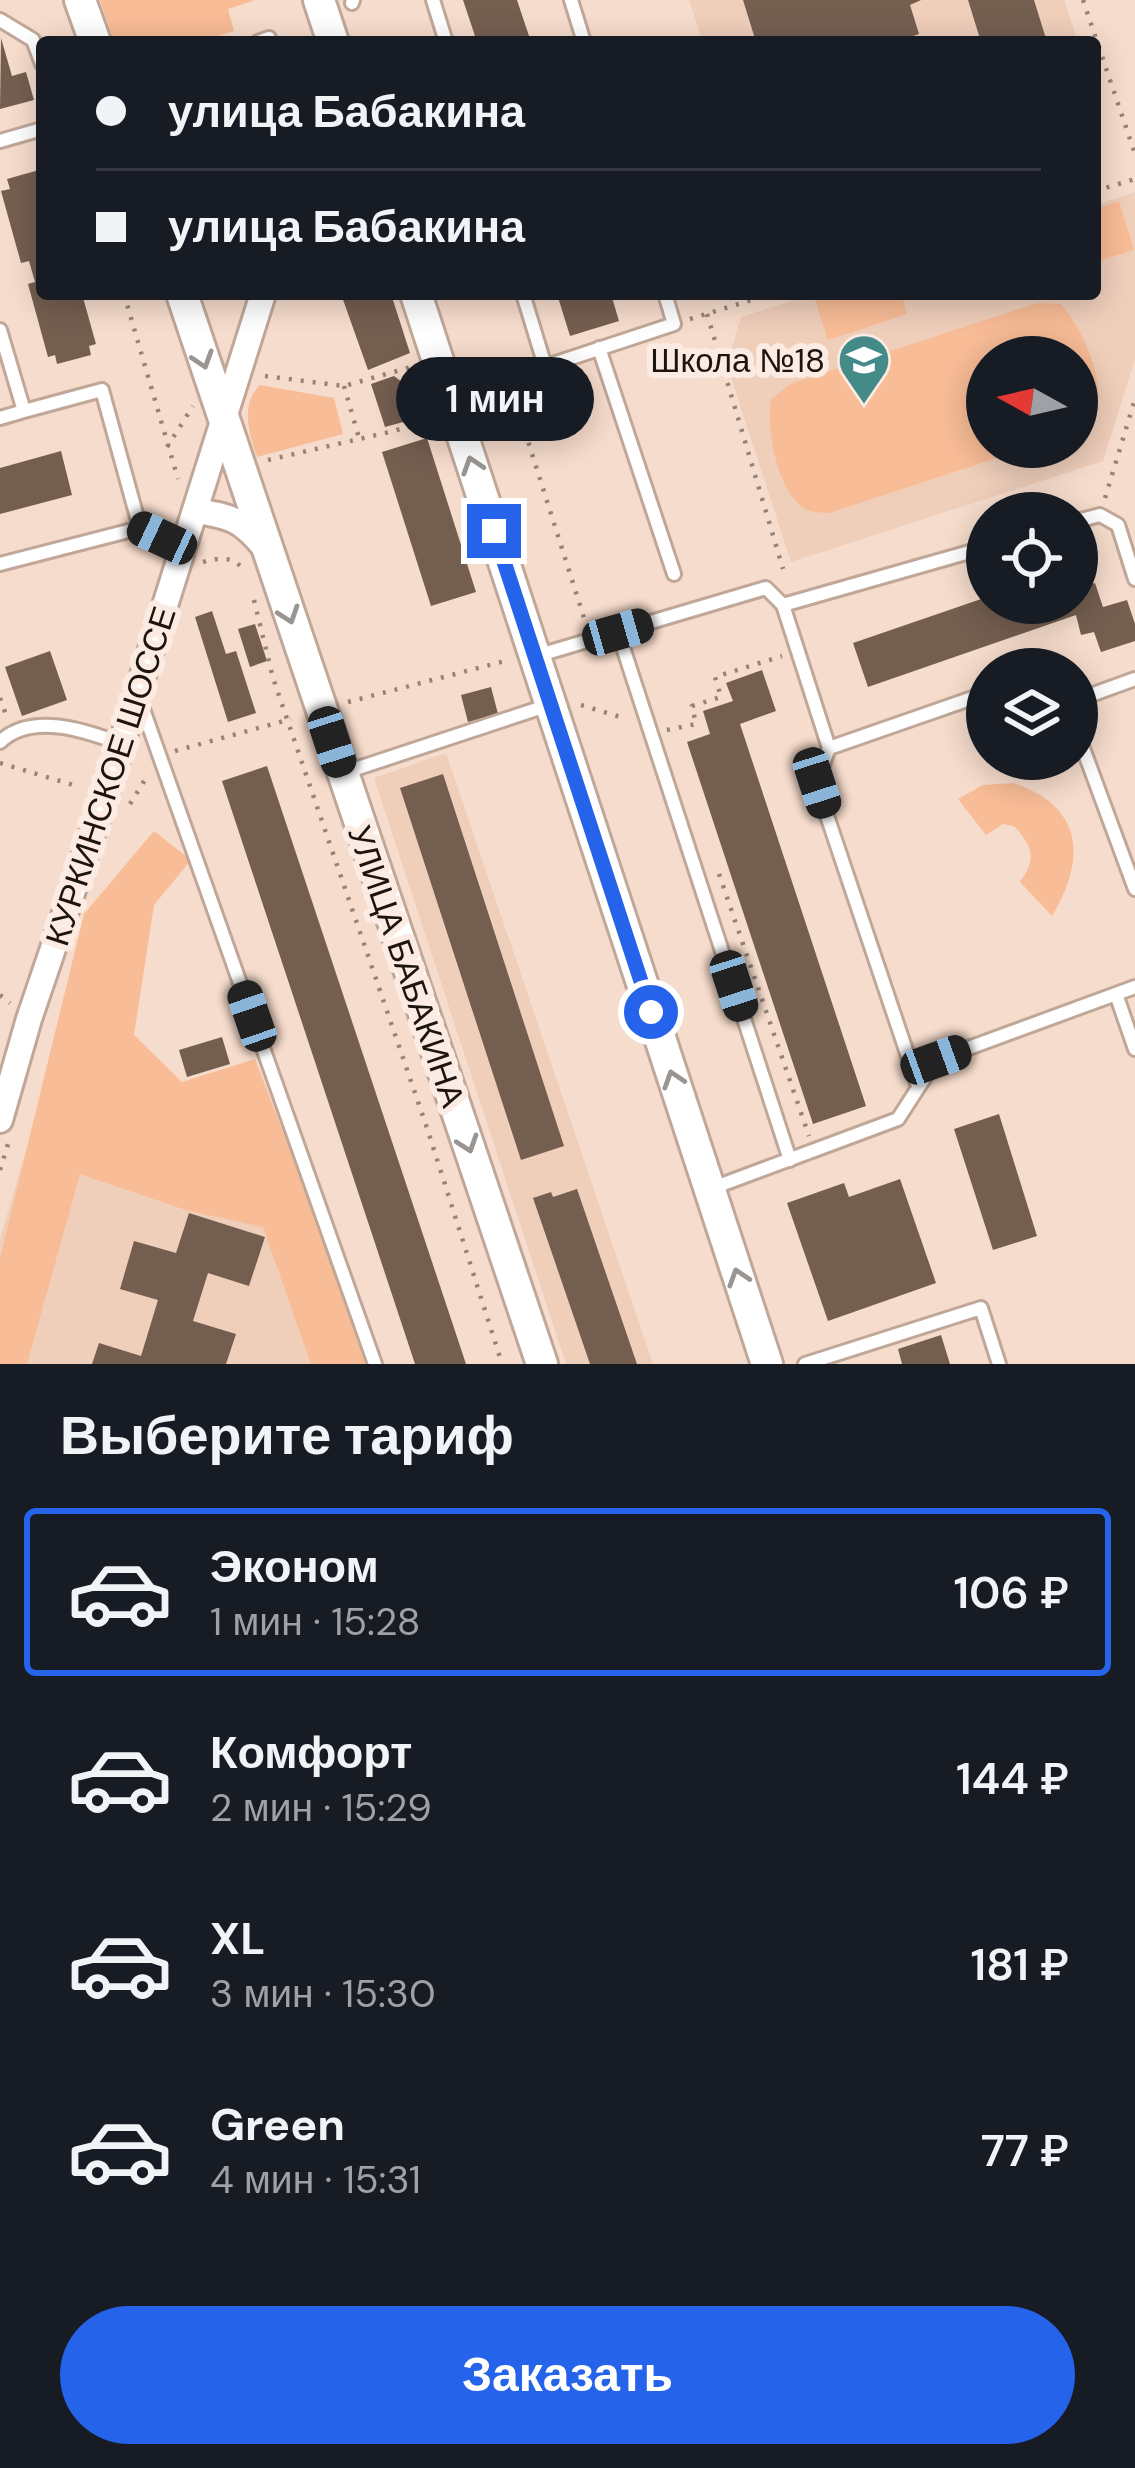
<!DOCTYPE html>
<html lang="ru">
<meta charset="utf-8">
<style>
:root{--surface:#171b24;--page:#242831;--text:#f1f3f6;--muted:#9ea1a6;--line:#363941;--accent:#2563eb}
body{margin:0;font-family:"DM Sans",sans-serif;background:var(--page);color:var(--text);height:100vh;display:flex;flex-direction:column;font-size:45px;white-space:nowrap}
*{box-sizing:border-box;margin:0}
p{font-size:39px;color:var(--muted)}
.icon{flex:none;width:66px;height:66px;fill:none;stroke:currentColor;stroke-width:2;stroke-linecap:round;stroke-linejoin:round}
.map{position:relative;height:1364px;overflow:hidden}
.drawer{display:flex;flex-direction:column;background:var(--surface);flex:1}
.drawer>*{flex:none}
.hud{position:absolute;left:36px;top:36px;width:1065px;height:264px;border-radius:12px;box-shadow:0 6px 30px #0003;display:grid;align-content:center;height:264px;padding:0 60px;background:var(--surface)}
.needle{width:78px;rotate:278deg}
.controls{position:absolute;left:966px;top:336px;display:grid;gap:24px}
.controls a{display:grid;place-items:center;width:132px;height:132px;border-radius:50%;background:var(--surface);box-shadow:0 6px 30px #0003;font-size:60px}
.end{position:absolute;width:54px;height:54px;margin:-27px;border:15px solid #2563eb;background:#fff;box-shadow:0 0 0 6px #fff}
.from{border-radius:50%}
.bubble{position:absolute;height:84px;border-radius:42px;background:var(--surface);box-shadow:0 6px 30px #0003;font-size:39px;font-weight:600;line-height:84px;text-align:center}
.car{position:absolute;width:36px;height:72px;margin:-36px -18px;border-radius:15px;box-shadow:0 0 9px 3px #0007;background:linear-gradient(#222 24%,#8ab4d8 0 40%,#222 0 76%,#8ab4d8 0 86%,#222 0)}
.hud b{display:flex;align-items:center;gap:42px;height:114px;font-size:45px}
.hud b+b{border-top:3px solid var(--line)}
.hud i{width:30px;height:30px;background:var(--text)}
ul{padding:0;list-style:none}
li{display:flex;align-items:center;gap:36px;height:168px;margin:0 24px 18px;padding:0 36px;border:6px solid transparent;border-radius:12px}
li div{flex:1}
li b{display:block;font-size:45px}
li em{font-style:normal;font-weight:600}
li.selected{border-color:var(--accent)}
li>.icon{width:108px;height:108px;stroke-width:1.5}
h2{padding:0 60px;font-size:54px;line-height:144px}
.button{display:flex;gap:24px;margin-top:auto;padding:24px 60px}
.button a{flex:1;height:138px;border-radius:72px;background:var(--accent);color:#fff;font-size:48px;font-weight:600;line-height:138px;text-align:center}
.map>svg:first-child{display:block}
</style>
<div class="map">
<svg width="1135" height="1364" viewBox="0 0 1135 1364">
<rect width="100%" height="100%" fill="#f6dccc"/>
<path fill="#efceba" fill-rule="evenodd" d="M689,0H1064L1078,42H703Z
M1135,192V359L1103,461L791,562L727,365L741,317L813,294H1095V205ZM987,357H1077V447H987Z
M446,753L653,1364H566L374,778Z
M33,1127L275,1211L345,1364H0V1239Z"/>
<path fill="#f8bc96" d="M100,0H255L228,9L234,31L199,42H114Z
M1119,201L1134,250L1095,262V209Z
M833,294H901L907,314L828,340L815,300Z
M1037,303L1061,304C1080,325 1107,381 1096,410C1093,418 1084,424 1077,431V357H987V447H1030L829,513C819,512 809,513 802,507C777,488 766,429 771,400L790,384Z
M260,385L334,398L343,434L257,457C249,433 240,405 260,385Z
M1013,783C1083,806 1087,858 1052,916L1020,882C1037,859 1033,847 1014,826L1003,824L986,835L958,799L983,785Z
M154,831L191,860L154,905L134,1035L182,1082L255,1059L372,1364H311L263,1227L186,1210L80,1174L27,1364H0V1258L84,914Z"/>
<path fill="#745e50" d="M463,0H517L531,42H477Z
M743,0H921L910,5L919,34L895,42H756Z
M968,0H1034L1047,42H981Z
M1,38L12,76L26,72L34,100L0,109Z
M39,170L42,294H82L96,344L89,346L91,355L57,364L55,355L48,357L28,284L35,282L29,261L21,263L1,191L10,189L7,179Z
M341,294H391L410,353L368,370Z
M557,294H611L619,321L570,336Z
M394,376L402,382L410,415L407,421L385,427L371,384Z
M427,438L476,592L431,606L382,452Z
M61,451L72,495L0,514V468Z
M1095,583L1103,607L1127,600L1135,624V641L1101,652L1094,632L1081,635L1076,615L868,687L853,643L987,597V603H1077V588Z
M212,611L226,654L236,651L256,713L228,722L195,617Z
M255,624L267,661L250,667L238,629Z
M50,651L67,700L22,716L5,667Z
M762,670L776,711L740,724L866,1106L813,1124L687,742L710,734L703,711L733,701L726,683Z
M491,687L498,714L468,722L461,695Z
M267,766L466,1364H415L222,781Z
M443,774L564,1146L521,1160L400,788Z
M222,1037L230,1064L187,1077L179,1050Z
M999,1114L1037,1236L993,1250L954,1129Z
M900,1179L936,1283L828,1321L787,1203L844,1183L849,1197Z
M577,1189L637,1364H590L533,1198L551,1192L553,1197Z
M189,1213L265,1237L249,1286L208,1273L193,1321L236,1334L226,1364H92L99,1343L141,1356L158,1300L120,1289L134,1241L176,1253Z
M941,1335L950,1364H902L898,1349Z"/>
<g fill="none" stroke-linecap="round" stroke-linejoin="round">
<g stroke="#c0a798" stroke-width="18">
<path id="service" d="M433,0L446,42
M571,0L584,42
M352,3L353,0
M0,20L33,40L42,64
M258,42L269,38L270,42
M0,141L42,129
M523,294L545,366
M0,330L24,411L102,390L140,528
M599,348L674,574
M450,398L674,324L665,294
M0,418L24,411
M1077,521L1100,515L1118,525L1135,579
M0,564L140,528L184,548
M783,605L829,748L816,783L918,1086
M618,632L790,1160
M536,656L766,588L783,605L987,547
M139,698L375,1364
M1077,700L1135,679
M1077,732L1135,889
M0,742C31,712 85,730 121,744
M829,748L987,693
M346,772L549,705
M1116,994L1135,1049
M710,1189L898,1119L936,1060L1135,987
M805,1364L981,1308L999,1364"/>
</g>
<g stroke="#c0a798" stroke-width="30">
<path id="minor" d="M197,511C233,517 242,520 265,548
M0,1120L29,1019L106,793L263,294"/>
</g>
<g stroke="#c0a798" stroke-width="36">
<path id="tertiary" d="M80,0L95,42
M319,0L333,42
M182,294L542,1364
M416,294L767,1364"/>
</g>
<path stroke="#968378" stroke-width="4.5" stroke-dasharray="3 9" stroke-linecap="butt" d="M1083,0L1135,154
M1095,191L1135,179
M124,294L178,479
M707,314L783,569
M690,319L771,294
M475,367L499,360
M265,376L344,386L411,367
M344,386L359,438
M514,397L585,621
M167,447L193,406
M268,460L394,431L431,419
M1105,498L1135,399
M203,562C220,557 235,556 245,572
M254,600L273,678L428,1131L502,1364
M0,698L6,715
M348,702L505,661
M581,705L627,719
M667,730L696,724L692,706L721,697L715,677L782,656
M175,751L291,719
M0,763L80,787
M130,804L146,778
M719,874L809,1136
M0,995L10,1003
M0,1170L9,1141"/>
<use href="#service" stroke="#fff" stroke-width="12"/>
<use href="#minor" stroke="#fff" stroke-width="24"/>
<use href="#tertiary" stroke="#fff" stroke-width="30"/>
</g>
<defs><path id="oneway-chevron" d="M-2-3.5L2.5 0L-2 3.5" fill="none" stroke-width="1.6" stroke-linecap="round" stroke-linejoin="round" transform="scale(3)"/></defs>
<g stroke="#999593">
<use href="#oneway-chevron" transform="translate(203 360) rotate(72)"/>
<use href="#oneway-chevron" transform="translate(472 465) rotate(-108)"/>
<use href="#oneway-chevron" transform="translate(289 615) rotate(71)"/>
<use href="#oneway-chevron" transform="translate(673 1079) rotate(-108)"/>
<use href="#oneway-chevron" transform="translate(468 1144) rotate(71)"/>
<use href="#oneway-chevron" transform="translate(738 1277) rotate(-108)"/>
</g>
<g fill="none" stroke-linecap="round" stroke-linejoin="round">
<path stroke="#2563eb" stroke-width="15" d="M494,531L651,1012"/>
</g>
<defs>
<g id="school-pin" transform="scale(2.7)"><path d="M0 17L-7.5 6A9.5 9.5 0 1 1 7.5 6Z" fill="#438a88" stroke="#fbebe2"/><path d="M0-5L7-2L0 1L-7-2ZM-4 1L0 2.5L4 1V4Q0 6-4 4Z" fill="#fff"/></g>
</defs>
<g fill-rule="evenodd">
<use href="#school-pin" x="864" y="360"/>
</g>
<g text-anchor="middle" stroke-width="12" stroke-linejoin="round" paint-order="stroke">
<g font-size="33" fill="#1d140f" stroke="#fbebe2" text-anchor="end">
<text x="825" y="372">Школа №18</text>
</g>
<g font-size="33" fill="#1d140f" stroke="#fbebe2">
<text transform="translate(110 776) rotate(-72)" y="12">КУРКИНСКОЕ ШОССЕ</text>
<text transform="translate(407 966) rotate(71)" y="12">УЛИЦА БАБАКИНА</text>
</g>
</g>
</svg>
<div class="controls">
<a><svg class="needle" viewBox="-14 -14 28 28"><path d="M0-13l5 13h-10z" fill="#e53935"/><path d="M0 13l5-13h-10z" fill="#9ea1a6"/></svg></a>
<a><svg class="icon" aria-label="locate" viewBox="0 0 24 24"><circle cx="12" cy="12" r="6"/><path d="M12 2v4M12 18v4M2 12h4M18 12h4"/></svg></a>
<a><svg class="icon" aria-label="layers" viewBox="0 0 24 24"><path d="M12 4l9 5-9 5-9-5zM3 14l9 5 9-5"/></svg></a>
</div>
<i class="end from" style="left:651px;top:1012px"></i>
<i class="end" style="left:494px;top:531px"></i>
<div class="bubble" style="left:396px;top:357px;width:198px">1 мин</div>
<i class="car" style="left:162px;top:538px;rotate:295deg"></i>
<i class="car" style="left:618px;top:632px;rotate:74deg"></i>
<i class="car" style="left:332px;top:742px;rotate:162deg"></i>
<i class="car" style="left:817px;top:783px;rotate:162deg"></i>
<i class="car" style="left:734px;top:986px;rotate:162deg"></i>
<i class="car" style="left:252px;top:1016px;rotate:341deg"></i>
<i class="car" style="left:936px;top:1060px;rotate:70deg"></i>
<div class="hud">
<b><i class="from"></i>улица Бабакина</b>
<b><i></i>улица Бабакина</b>
</div>
</div>
<section class="drawer">
<h2>Выберите тариф</h2>
<ul>
<li class="selected"><svg class="icon" aria-label="car" viewBox="0 0 24 24"><path d="M5 17H2v-5l4-1 3-4h7l3 4 3 1v5h-3M9 17h6M6 11h13"/><circle cx="7" cy="17" r="2"/><circle cx="17" cy="17" r="2"/></svg><div><b>Эконом</b><p>1 мин · 15:28</p></div><em>106 ₽</em></li>
<li><svg class="icon" aria-label="car" viewBox="0 0 24 24"><path d="M5 17H2v-5l4-1 3-4h7l3 4 3 1v5h-3M9 17h6M6 11h13"/><circle cx="7" cy="17" r="2"/><circle cx="17" cy="17" r="2"/></svg><div><b>Комфорт</b><p>2 мин · 15:29</p></div><em>144 ₽</em></li>
<li><svg class="icon" aria-label="car" viewBox="0 0 24 24"><path d="M5 17H2v-5l4-1 3-4h7l3 4 3 1v5h-3M9 17h6M6 11h13"/><circle cx="7" cy="17" r="2"/><circle cx="17" cy="17" r="2"/></svg><div><b>XL</b><p>3 мин · 15:30</p></div><em>181 ₽</em></li>
<li><svg class="icon" aria-label="car" viewBox="0 0 24 24"><path d="M5 17H2v-5l4-1 3-4h7l3 4 3 1v5h-3M9 17h6M6 11h13"/><circle cx="7" cy="17" r="2"/><circle cx="17" cy="17" r="2"/></svg><div><b>Green</b><p>4 мин · 15:31</p></div><em>77 ₽</em></li>
</ul>
<div class="button"><a>Заказать</a></div>
</section>
